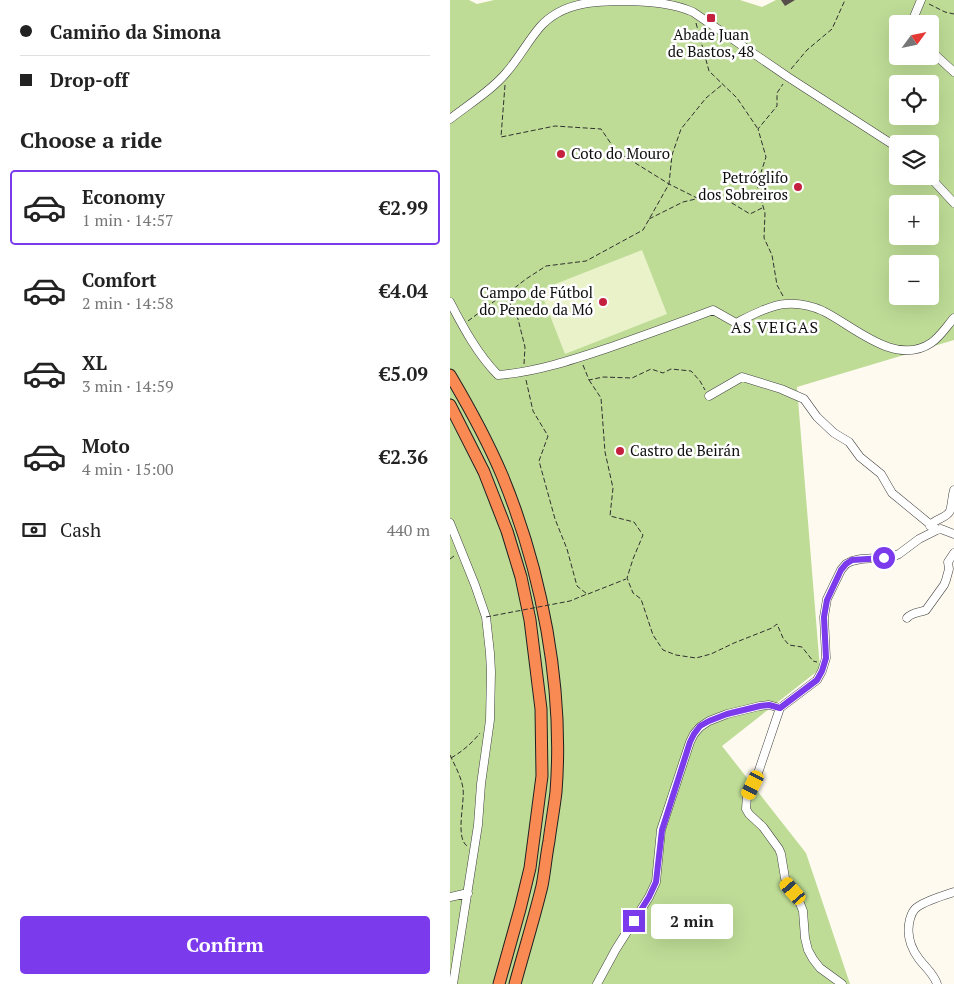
<!DOCTYPE html>
<meta charset="utf-8">
<style>
:root{--surface:#fff;--page:#f2f2f2;--text:#222;--muted:#767676;--line:#e0e0e0;--accent:#7c3aed}
body{margin:0;font-family:"PT Serif",serif;background:var(--page);color:var(--text);height:100vh;display:flex;flex-direction:column;font-size:19px;white-space:nowrap}
*{box-sizing:border-box;margin:0}
p{font-size:16px;color:var(--muted)}
.icon{flex:none;width:28px;height:28px;fill:none;stroke:currentColor;stroke-width:2;stroke-linecap:round;stroke-linejoin:round}
.map{position:relative;flex:1;overflow:hidden}
.drawer{display:flex;flex-direction:column;background:var(--surface);width:450px}
.drawer>*{flex:none}
.banner{display:grid;align-content:center;height:110px;padding:0 20px;background:var(--surface)}
.needle{width:32px;rotate:57deg}
.fabs{position:absolute;left:439px;top:15px;display:grid;gap:10px}
.fabs a{display:grid;place-items:center;width:50px;height:50px;border-radius:5px;background:var(--surface);box-shadow:0 5px 20px #0002;font-size:25px}
.end{position:absolute;width:22px;height:22px;margin:-11px;border:6px solid #7c3aed;background:#fff;box-shadow:0 0 0 2px #fff}
.from{border-radius:50%}
.bubble{position:absolute;height:35px;border-radius:5px;background:var(--surface);box-shadow:0 5px 20px #0002;font-size:16px;font-weight:800;line-height:35px;text-align:center}
.car{position:absolute;width:15px;height:30px;margin:-15px -8px;border-radius:6px;box-shadow:0 0 4px 1px #0007;background:linear-gradient(#f5c518 24%,#345 0 40%,#f5c518 0 76%,#345 0 86%,#f5c518 0)}
.banner b{display:flex;align-items:center;gap:18px;height:48px;font-size:19px}
.banner b+b{border-top:1px solid var(--line)}
.banner i{width:12px;height:12px;background:var(--text)}
ul{padding:0;list-style:none}
li{display:flex;align-items:center;gap:15px;height:75px;margin:0 10px 8px;padding:0 10px;border:2px solid transparent;border-radius:5px}
li div{flex:1}
li b{display:block;font-size:19px}
li em{font-style:normal;font-weight:800}
li.on{border-color:var(--accent)}
li>.icon{width:45px;height:45px;stroke-width:1.5}
h2{padding:0 20px;font-size:22px;line-height:60px}
.pay{display:flex;align-items:center;gap:12px;height:55px;padding:0 20px;font-size:19px}
.pay p{margin-inline-start:auto}
.action{display:flex;gap:10px;margin-top:auto;padding:10px 20px}
.action a{flex:1;height:58px;border-radius:5px;background:var(--accent);color:#fff;font-size:20px;font-weight:800;line-height:58px;text-align:center}
main{display:flex;flex:1;min-height:0}
.map>svg:first-child{display:block}
</style>
<main>
<section class="drawer">
<div class="banner">
<b><i class="from"></i>Camiño da Simona</b>
<b><i></i>Drop-off</b>
</div>
<h2>Choose a ride</h2>
<ul>
<li class="on"><svg class="icon" aria-label="car" viewBox="0 0 24 24"><path d="M5 17H2v-5l4-1 3-4h7l3 4 3 1v5h-3M9 17h6M6 11h13"/><circle cx="7" cy="17" r="2"/><circle cx="17" cy="17" r="2"/></svg><div><b>Economy</b><p>1 min · 14:57</p></div><em>€2.99</em></li>
<li><svg class="icon" aria-label="car" viewBox="0 0 24 24"><path d="M5 17H2v-5l4-1 3-4h7l3 4 3 1v5h-3M9 17h6M6 11h13"/><circle cx="7" cy="17" r="2"/><circle cx="17" cy="17" r="2"/></svg><div><b>Comfort</b><p>2 min · 14:58</p></div><em>€4.04</em></li>
<li><svg class="icon" aria-label="car" viewBox="0 0 24 24"><path d="M5 17H2v-5l4-1 3-4h7l3 4 3 1v5h-3M9 17h6M6 11h13"/><circle cx="7" cy="17" r="2"/><circle cx="17" cy="17" r="2"/></svg><div><b>XL</b><p>3 min · 14:59</p></div><em>€5.09</em></li>
<li><svg class="icon" aria-label="car" viewBox="0 0 24 24"><path d="M5 17H2v-5l4-1 3-4h7l3 4 3 1v5h-3M9 17h6M6 11h13"/><circle cx="7" cy="17" r="2"/><circle cx="17" cy="17" r="2"/></svg><div><b>Moto</b><p>4 min · 15:00</p></div><em>€2.36</em></li>
</ul>
<div class="pay"><svg class="icon" aria-label="cash" viewBox="0 0 24 24"><path d="M3 7h18v10H3z"/><circle cx="12" cy="12" r="2"/></svg>Cash<p>440 m</p></div>
<div class="action"><a>Confirm</a></div>
</section>
<div class="map">
<svg width="504" height="984" viewBox="0 0 504 984">
<rect width="100%" height="100%" fill="#fffaef"/>
<path fill="#bedc96" fill-rule="evenodd" d="M0,0H19L27,4L44,0H290L312,7L326,0H504V340L347,387L370,669L272,746L356,853L400,984H0ZM448,24H480V56H448ZM448,84H480V116H448ZM448,144H480V176H448ZM448,204H480V236H448ZM448,264H480V296H448Z"/>
<path fill="#e9f2c9" d="M192,250L217,314L115,354L90,290Z"/>
<path fill="#574d4a" d="M331,0H345L335,6Z"/>
<g fill="none" stroke-linecap="round" stroke-linejoin="round">
<g stroke="#414141" stroke-width="9">
<path id="minor" d="M461,24L471,0
M480,50L504,72
M0,119C19,104 41,91 56,73C69,58 78,41 90,27C113,1 147,1 179,1C201,2 223,3 243,12L338,77L448,148
M479,176L504,203
M0,302C13,327 28,355 48,375C87,372 125,359 161,347C195,335 229,323 263,310L286,323C300,316 320,305 336,304C348,303 362,306 373,311C404,326 445,367 481,343C490,337 497,326 504,318
M259,396L292,377L331,389L354,399L367,417L384,433L399,442L410,457L431,474L442,493L487,530
M0,523L25,585L36,617L40,653L41,672L40,720L31,784L28,825L3,984
M480,526C485,518 496,519 500,511C502,505 502,497 504,490
M457,618C462,612 469,613 476,610L494,585L496,580L499,569L498,562L504,553
M0,897L18,893
M147,984L166,949L199,897L206,882L211,830L240,742L244,734L250,727L259,721L277,714L310,706L319,705L330,708
M392,984L370,968L363,959L358,950L355,938L353,911L349,901L335,878L331,854L329,849L313,827L299,814L296,809L297,796L308,773L330,708L367,680L372,671L376,658L374,617L377,599L391,570L396,564L402,561L411,559L442,557L449,554L469,539L487,530L491,529L504,534
M487,984C484,974 475,967 469,959C460,947 456,934 460,919C461,916 462,912 465,909C473,901 493,896 504,892"/>
</g>
<g stroke="#1f1f1f" stroke-width="13">
<path id="highway" d="M0,375C19,407 37,440 52,475C92,572 114,687 106,792C104,809 101,825 99,841C96,856 95,871 92,886C84,919 74,951 65,984
M0,405L34,472L57,531L71,577L80,620L91,709L92,776L80,868L70,909L49,984"/>
</g>
<path stroke="#303030" stroke-width="1" stroke-dasharray="5 2.5" stroke-linecap="butt" d="M479,4L495,12L504,14
M246,23L259,71L287,98L308,129
M341,69L357,50L382,29L395,0
M55,85L51,137L105,126L151,129L166,151L219,184L249,199
M199,219L233,202L267,194L300,214L312,208
M333,296L327,285L322,255L314,238L315,213L307,185L316,157L308,129L327,106V93L333,84
M18,321L46,300L58,294
M74,364L75,347L68,319L61,307L58,293L76,279L96,266L136,261L193,230L219,184L222,155L231,129L256,98L273,84
M133,365L139,380L153,377L182,378L201,369L213,373L221,369L241,371L250,381L255,390
M76,380L83,411L98,436L89,461L105,519L117,549L127,586L137,594L120,601
M139,380L151,398L155,452L163,488L160,516L184,522L193,535L183,559L177,578L183,593L191,599L203,635L213,650L226,655L246,658L261,654L284,643L322,628L327,624L333,638L339,645L352,647L363,661L367,662
M0,559L4,556
M138,594L176,579
M0,755C5,766 11,776 13,788C15,803 5,837 17,846
M1,758C13,751 22,743 30,733"/>
<use href="#minor" stroke="#fff" stroke-width="8"/>
<use href="#highway" stroke="#f98a53" stroke-width="11"/>
<path stroke="#303030" stroke-width="1" stroke-dasharray="5 2.5" stroke-linecap="butt" d="M36,617L120,601"/>
</g>
<g fill="none" stroke-linecap="round" stroke-linejoin="round">
<path stroke="#7c3aed" stroke-width="6" d="M184,921L199,897L206,882L212,830L240,742L244,734L250,726L259,721L277,714L310,706L319,705L330,708L367,680L372,671L376,658L374,617L377,600L391,570L396,564L402,560L434,558"/>
</g>
<g fill="#c3213d" stroke="#fff" stroke-width="2">
<rect x="256" y="13" width="10" height="10" rx="2.5"/>
<circle cx="111" cy="154" r="5"/>
<circle cx="348" cy="187" r="5"/>
<circle cx="153" cy="302" r="5"/>
<circle cx="170" cy="451" r="5"/>
</g>
<g text-anchor="middle" stroke-width="5" stroke-linejoin="round" paint-order="stroke">
<g font-size="15" fill="#0e0e0e" stroke="#fff" text-anchor="start">
<text x="261" y="40" text-anchor="middle">Abade Juan<tspan x="261" dy="17">de Bastos, 48</tspan></text>
<text x="121" y="159">Coto do Mouro</text>
<text x="338" y="183" text-anchor="end">Petróglifo<tspan x="338" dy="17">dos Sobreiros</tspan></text>
<text x="143" y="298" text-anchor="end">Campo de Fútbol<tspan x="143" dy="17">do Penedo da Mó</tspan></text>
<text x="180" y="456">Castro de Beirán</text>
</g>
<g font-size="16" letter-spacing="1" fill="#0e0e0e" stroke="#fff">
<text x="325" y="333">AS VEIGAS</text>
</g>
</g>
</svg>
<div class="fabs">
<a><svg class="needle" viewBox="-14 -14 28 28"><path d="M0-13l5 13h-10z" fill="#e53935"/><path d="M0 13l5-13h-10z" fill="#767676"/></svg></a>
<a><svg class="icon" aria-label="locate" viewBox="0 0 24 24"><circle cx="12" cy="12" r="6"/><path d="M12 2v4M12 18v4M2 12h4M18 12h4"/></svg></a>
<a><svg class="icon" aria-label="layers" viewBox="0 0 24 24"><path d="M12 4l9 5-9 5-9-5zM3 14l9 5 9-5"/></svg></a>
<a>+</a>
<a>−</a>
</div>
<i class="end from" style="left:434px;top:558px"></i>
<i class="end" style="left:184px;top:921px"></i>
<div class="bubble" style="left:201px;top:904px;width:82px">2 min</div>
<i class="car" style="left:303px;top:785px;rotate:206deg"></i>
<i class="car" style="left:343px;top:891px;rotate:319deg"></i>
</div>
</main>
